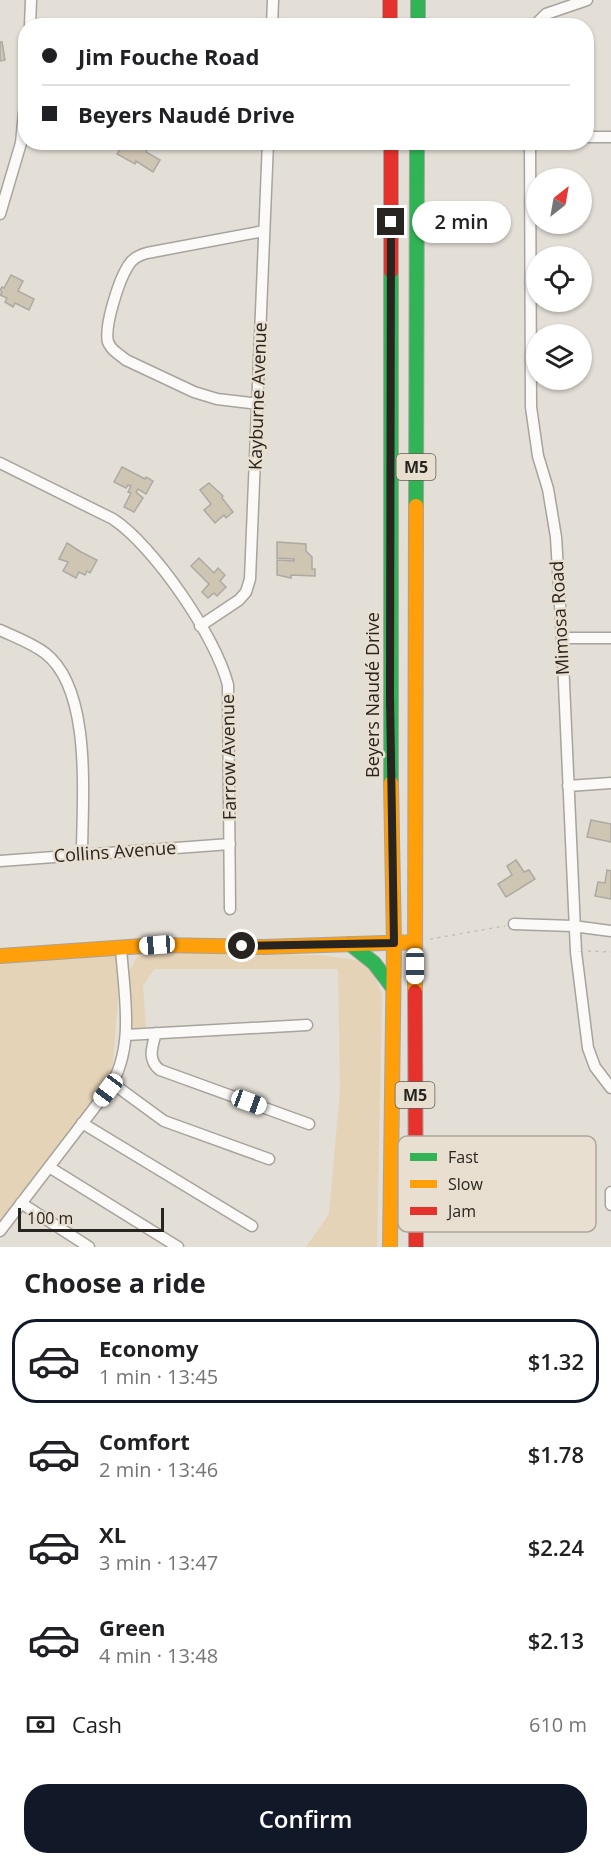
<!DOCTYPE html>
<meta charset="utf-8">
<style>
:root{--surface:#fff;--page:#f2f2f2;--text:#202124;--muted:#757577;--line:#e0e0e0;--accent:#111827}
body{margin:0;font-family:"Open Sans",sans-serif;background:var(--page);color:var(--text);height:100vh;display:flex;flex-direction:column;font-size:22px;white-space:nowrap}
*{box-sizing:border-box;margin:0}
p{font-size:20px;color:var(--muted)}
.icon{flex:none;width:33px;height:33px;fill:none;stroke:currentColor;stroke-width:2;stroke-linecap:round;stroke-linejoin:round}
.map{position:relative;height:1247px;overflow:hidden}
.side{display:flex;flex-direction:column;background:var(--surface);flex:1}
.side>*{flex:none}
.guide{position:absolute;left:18px;top:18px;width:576px;height:132px;border-radius:24px;box-shadow:0 2px 4px #0004;display:grid;align-content:center;height:132px;padding:0 24px;background:var(--surface)}
.needle{width:39px;rotate:31deg}
.controls{position:absolute;left:526px;top:168px;display:grid;gap:12px}
.controls a{display:grid;place-items:center;width:66px;height:66px;border-radius:50%;background:var(--surface);box-shadow:0 2px 4px #0004;font-size:30px}
.scale{position:absolute;left:18px;bottom:15px;width:146px;box-sizing:border-box;padding-left:6px;border:3px solid #28241f;border-top:0;font-size:16px;line-height:21px;white-space:nowrap;color:#28241f;-webkit-text-stroke:4px #e8dfd1;paint-order:stroke}
.end{position:absolute;width:27px;height:27px;margin:-14px;border:8px solid #28241f;background:#fff;box-shadow:0 0 0 3px #fff}
.from{border-radius:50%}
.bubble{position:absolute;height:42px;border-radius:21px;background:var(--surface);box-shadow:0 2px 4px #0004;font-size:20px;font-weight:600;line-height:42px;text-align:center}
.car{position:absolute;width:18px;height:36px;margin:-18px -9px;border-radius:8px;box-shadow:0 0 4px 2px #0007;background:linear-gradient(#fff 24%,#345 0 40%,#fff 0 76%,#345 0 86%,#fff 0)}
.guide b{display:flex;align-items:center;gap:21px;height:57px;font-size:22px}
.guide b+b{border-top:2px solid var(--line)}
.guide i{width:15px;height:15px;background:var(--text)}
ul{padding:0;list-style:none}
li{display:flex;align-items:center;gap:18px;height:84px;margin:0 12px 9px;padding:0 12px;border:3px solid transparent;border-radius:24px}
li div{flex:1}
li b{display:block;font-size:22px}
li em{font-style:normal;font-weight:600}
li.current{border-color:var(--accent)}
li>.icon{width:54px;height:54px;stroke-width:1.5}
h2{padding:0 24px;font-size:27px;line-height:72px}
.pay{display:flex;align-items:center;gap:15px;height:66px;padding:0 24px;font-size:22px}
.pay p{margin-inline-start:auto}
.cta{display:flex;gap:12px;margin-top:auto;padding:12px 24px}
.cta a{flex:1;height:69px;border-radius:24px;background:var(--accent);color:#fff;font-size:24px;font-weight:600;line-height:69px;text-align:center}
.map>svg:first-child{display:block}
</style>
<div class="map">
<svg width="611" height="1247" viewBox="0 0 611 1247">
<rect width="100%" height="100%" fill="#e3ded6"/>
<path fill="#e4d3b7" d="M122,949L111,1090L0,1237V957Z
M153,953L319,955L356,960L373,971L382,995L377,1247H306L329,1214L340,1090L338,969H154L143,986L146,1027L132,1028L129,972L137,957Z"/>
<path fill="#cfc5b3" stroke="#ada9a3" stroke-width="1.5" d="M0,42H2L5,60L0,61Z
M124,142H135L134,146L138,148L141,144L148,148L146,152L160,160L153,172L136,161L135,164L117,154Z
M11,275L23,281L18,291L34,299L29,310L15,303L13,307L5,302L7,298L0,295L2,292L0,290L2,287L4,288Z
M122,467L145,479L146,477L153,481L146,494L138,489L136,492L143,498L134,512L124,507L131,493L128,492L131,486L128,485L126,488L114,482Z
M209,483L223,496L222,498L233,512L226,518L224,515L215,523L204,510L211,504L200,490Z
M277,542L306,544V551L312,557V569H315V576L291,575V578L277,575V560L294,561V559L277,558Z
M67,543L81,552L97,560L90,573L87,571L85,575L79,572L76,578L63,571L68,562L59,559Z
M199,558L214,573L218,568L225,575L220,581L226,587L217,596L214,593L208,598L202,592L209,584L191,566Z
M591,820L611,824V842L587,837Z
M516,860L524,872L529,870L535,879L506,897L498,884L512,875L507,866Z
M607,870L611,871V899L595,896L598,882L605,883Z"/>
<g fill="none" stroke-linecap="round" stroke-linejoin="round">
<g stroke="#a7a39d" stroke-width="13">
<path id="street" d="M30,26L31,0
M272,26L273,0
M534,26L546,14L587,0
M586,137H611
M530,142L531,407L538,456L548,489L556,537L562,638L576,952L588,1048L595,1067L611,1088
M0,214L21,143L26,93
M259,404L217,399L194,392L126,360L117,353C113,350 110,347 108,342C104,326 119,280 128,266C132,259 139,255 147,253L264,231
M0,463L113,519C154,546 216,637 228,685L230,909
M200,626L239,600L246,592L250,579L268,142
M0,630C15,637 32,643 45,653C93,690 82,800 82,855
M562,638H611
M568,786L611,783
M0,861L230,844
M514,924L573,926L611,931
M156,1033C152,1047 147,1060 160,1070L309,1124
M126,1035L307,1025
M112,1083L164,1121L269,1159
M82,1123L252,1226
M49,1167L178,1247
M611,1192V1205
M21,1203L89,1247
M0,1231L108,1090C136,1049 124,994 121,948"/>
</g>
<g stroke="#a7a39d" stroke-width="16">
<path id="fast" d="M418,0V26
M391,271V783
M416,506L417,142
M350,944L374,963L393,988"/>
</g>
<g stroke="#a7a39d" stroke-width="16">
<path id="slow" d="M0,956L157,945L263,947L415,942
M415,992L416,506
M390,1247L394,943L391,783"/>
</g>
<g stroke="#a7a39d" stroke-width="16">
<path id="jam" d="M390,0V26
M391,271V142
M415,992L416,1247"/>
</g>
<path stroke="#c2c0bc" stroke-width="1.5" stroke-dasharray="3 4.5" stroke-linecap="butt" d="M430,939L505,926
M588,951L611,952"/>
<use href="#street" stroke="#fbfaf9" stroke-width="10"/>
<use href="#fast" stroke="#30b455" stroke-width="14"/>
<use href="#slow" stroke="#ff9f0a" stroke-width="14"/>
<use href="#jam" stroke="#e5322d" stroke-width="14"/>
</g>
<g fill="none" stroke-linecap="round" stroke-linejoin="round">
<path stroke="#28241f" stroke-width="8" d="M242,946L394,943L390,697L391,222"/>
</g>
<g text-anchor="middle" stroke-width="5" stroke-linejoin="round" paint-order="stroke">
<g fill="#e8dfd1" stroke="#625c54" stroke-width="1.5">
<rect x="396.5" y="454" width="39" height="26" rx="4.5"/>
<rect x="395.5" y="1082" width="39" height="26" rx="4.5"/>
</g>
<g font-size="16" font-weight="bold" fill="#28241f">
<text x="416" y="473">M5</text>
<text x="415" y="1101">M5</text>
</g>
<g font-size="18" fill="#28241f" stroke="#e8dfd1">
<text transform="translate(258 396) rotate(-88)" y="6">Kayburne Avenue</text>
<text transform="translate(560 618) rotate(-93)" y="6">Mimosa Road</text>
<text transform="translate(373 695) rotate(-90)" y="6">Beyers Naudé Drive</text>
<text transform="translate(229 757) rotate(-91)" y="6">Farrow Avenue</text>
<text transform="translate(115 852) rotate(-4)" y="6">Collins Avenue</text>
</g>
</g>
<rect x="398" y="1136" width="198" height="96" rx="9" fill="#e8dfd1" stroke="#aea79c" stroke-width="1.5"/>
<rect x="410" y="1153" width="27" height="8" fill="#30b455"/>
<rect x="410" y="1180" width="27" height="8" fill="#ff9f0a"/>
<rect x="410" y="1207" width="27" height="8" fill="#e5322d"/>
<g font-size="16" fill="#28241f">
<text x="448" y="1163">Fast</text>
<text x="448" y="1190">Slow</text>
<text x="448" y="1217">Jam</text>
</g>
</svg>
<div class="controls">
<a><svg class="needle" viewBox="-14 -14 28 28"><path d="M0-13l5 13h-10z" fill="#e53935"/><path d="M0 13l5-13h-10z" fill="#757577"/></svg></a>
<a><svg class="icon" aria-label="locate" viewBox="0 0 24 24"><circle cx="12" cy="12" r="6"/><path d="M12 2v4M12 18v4M2 12h4M18 12h4"/></svg></a>
<a><svg class="icon" aria-label="layers" viewBox="0 0 24 24"><path d="M12 4l9 5-9 5-9-5zM3 14l9 5 9-5"/></svg></a>
</div>
<div class="scale">100 m</div>
<i class="end from" style="left:242px;top:946px"></i>
<i class="end" style="left:391px;top:222px"></i>
<div class="bubble" style="left:412px;top:201px;width:99px">2 min</div>
<i class="car" style="left:157px;top:945px;rotate:266deg"></i>
<i class="car" style="left:415px;top:966px;rotate:180deg"></i>
<i class="car" style="left:108px;top:1090px;rotate:217deg"></i>
<i class="car" style="left:249px;top:1102px;rotate:110deg"></i>
<div class="guide">
<b><i class="from"></i>Jim Fouche Road</b>
<b><i></i>Beyers Naudé Drive</b>
</div>
</div>
<section class="side">
<h2>Choose a ride</h2>
<ul>
<li class="current"><svg class="icon" aria-label="car" viewBox="0 0 24 24"><path d="M5 17H2v-5l4-1 3-4h7l3 4 3 1v5h-3M9 17h6M6 11h13"/><circle cx="7" cy="17" r="2"/><circle cx="17" cy="17" r="2"/></svg><div><b>Economy</b><p>1 min · 13:45</p></div><em>$1.32</em></li>
<li><svg class="icon" aria-label="car" viewBox="0 0 24 24"><path d="M5 17H2v-5l4-1 3-4h7l3 4 3 1v5h-3M9 17h6M6 11h13"/><circle cx="7" cy="17" r="2"/><circle cx="17" cy="17" r="2"/></svg><div><b>Comfort</b><p>2 min · 13:46</p></div><em>$1.78</em></li>
<li><svg class="icon" aria-label="car" viewBox="0 0 24 24"><path d="M5 17H2v-5l4-1 3-4h7l3 4 3 1v5h-3M9 17h6M6 11h13"/><circle cx="7" cy="17" r="2"/><circle cx="17" cy="17" r="2"/></svg><div><b>XL</b><p>3 min · 13:47</p></div><em>$2.24</em></li>
<li><svg class="icon" aria-label="car" viewBox="0 0 24 24"><path d="M5 17H2v-5l4-1 3-4h7l3 4 3 1v5h-3M9 17h6M6 11h13"/><circle cx="7" cy="17" r="2"/><circle cx="17" cy="17" r="2"/></svg><div><b>Green</b><p>4 min · 13:48</p></div><em>$2.13</em></li>
</ul>
<div class="pay"><svg class="icon" aria-label="cash" viewBox="0 0 24 24"><path d="M3 7h18v10H3z"/><circle cx="12" cy="12" r="2"/></svg>Cash<p>610 m</p></div>
<div class="cta"><a>Confirm</a></div>
</section>
